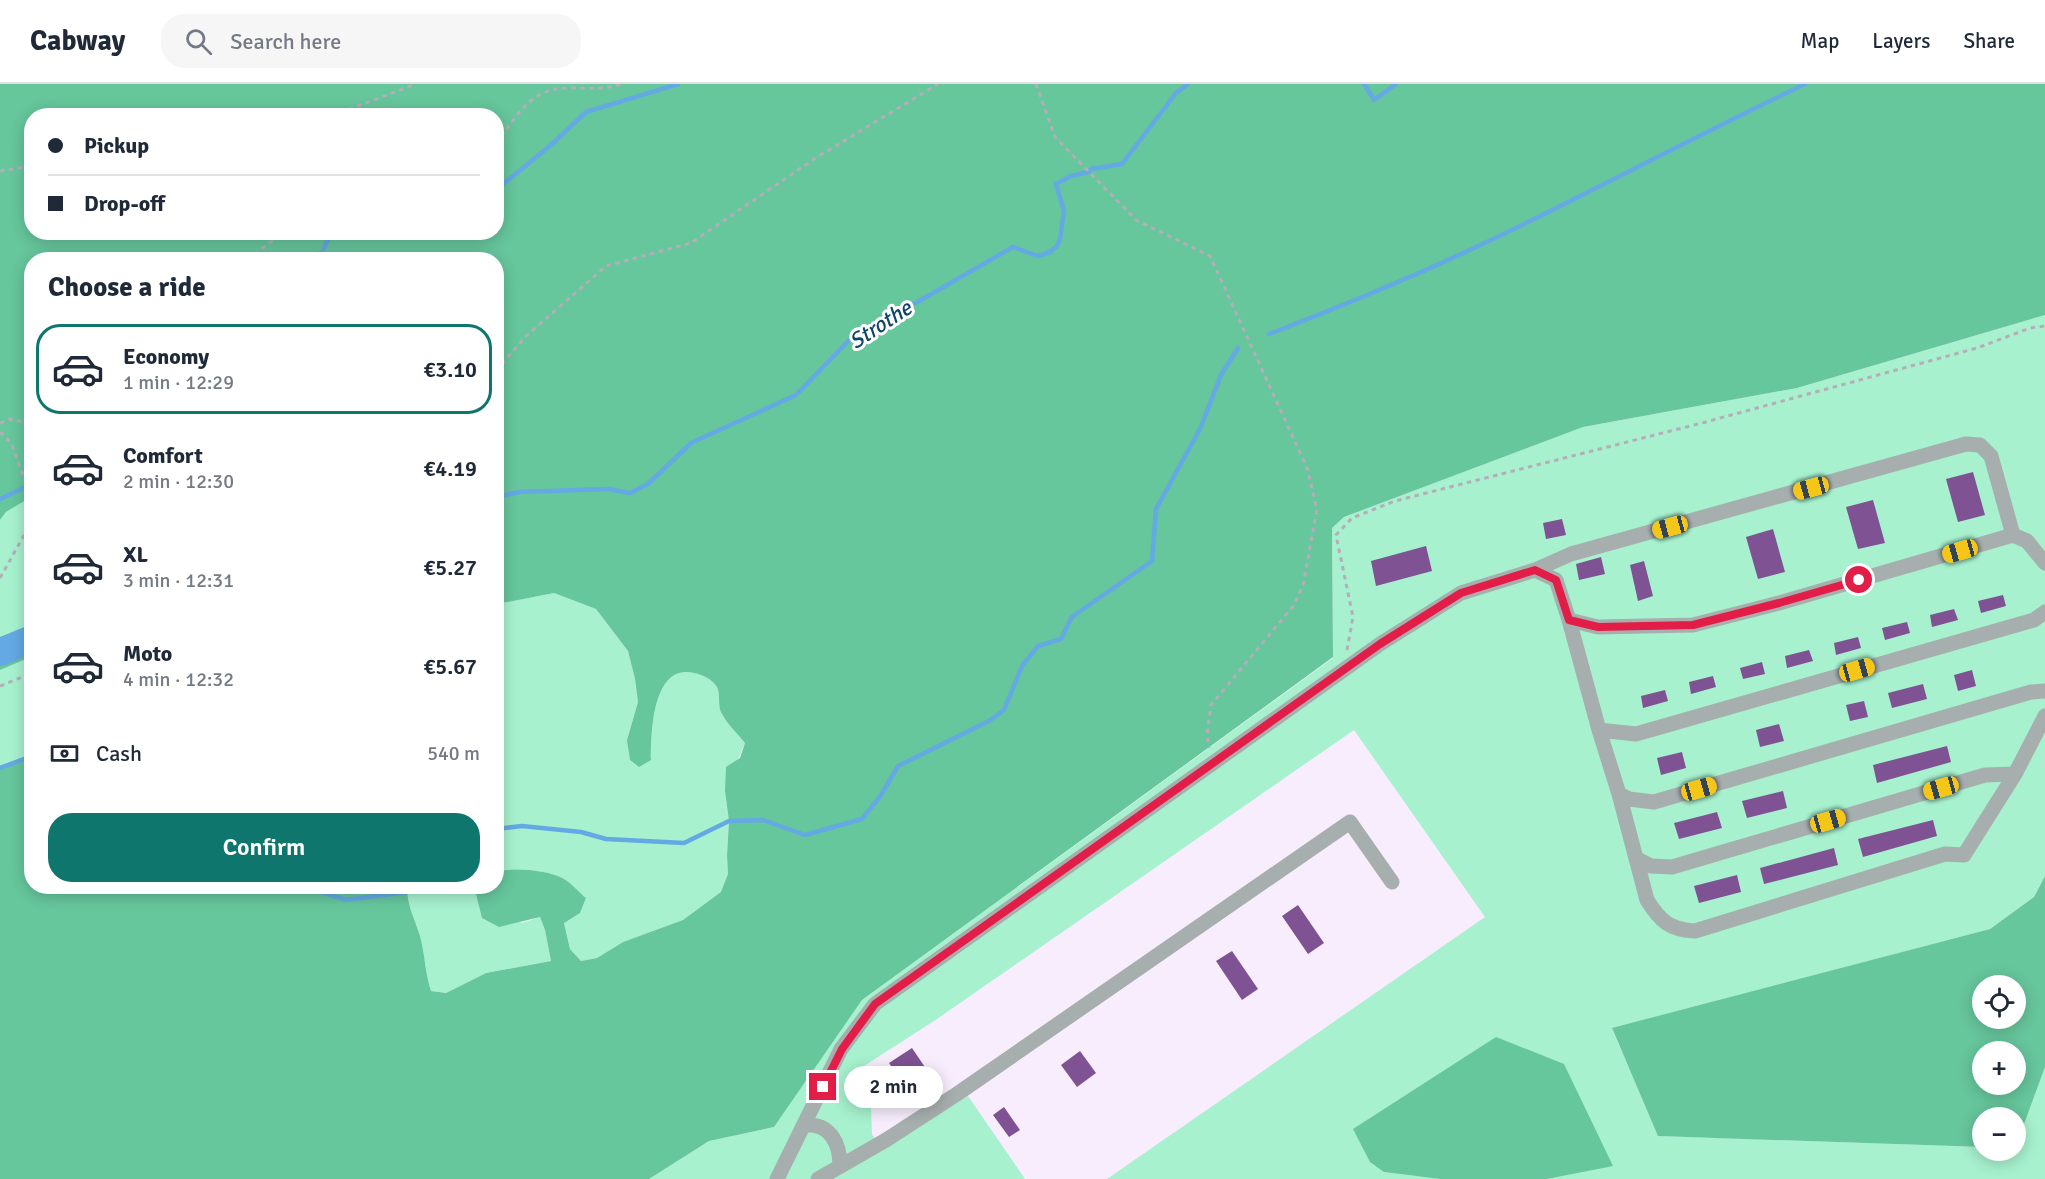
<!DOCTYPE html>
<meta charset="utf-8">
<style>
:root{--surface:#fff;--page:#f6f6f7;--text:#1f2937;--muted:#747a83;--line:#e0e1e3;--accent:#0f766e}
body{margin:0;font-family:Signika,sans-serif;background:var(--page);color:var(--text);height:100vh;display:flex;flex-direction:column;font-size:22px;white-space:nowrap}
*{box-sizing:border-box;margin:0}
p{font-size:20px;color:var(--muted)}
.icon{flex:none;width:33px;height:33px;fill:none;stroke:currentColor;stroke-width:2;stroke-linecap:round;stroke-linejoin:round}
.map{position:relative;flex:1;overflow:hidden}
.sheet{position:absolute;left:24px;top:168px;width:480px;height:642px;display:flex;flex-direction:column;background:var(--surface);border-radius:24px;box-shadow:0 3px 15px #0003}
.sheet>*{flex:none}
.banner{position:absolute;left:24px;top:24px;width:480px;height:132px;border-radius:24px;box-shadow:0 3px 15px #0003;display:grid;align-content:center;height:132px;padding:0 24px;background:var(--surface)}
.buttons{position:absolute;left:1972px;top:891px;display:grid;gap:12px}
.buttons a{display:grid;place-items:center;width:54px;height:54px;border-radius:50%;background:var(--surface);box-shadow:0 3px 15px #0003;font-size:30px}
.end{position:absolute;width:27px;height:27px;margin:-14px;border:8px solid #e11d48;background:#fff;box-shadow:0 0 0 3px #fff}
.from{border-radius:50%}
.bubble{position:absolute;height:42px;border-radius:21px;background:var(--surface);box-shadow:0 3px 15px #0003;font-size:20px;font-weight:600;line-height:42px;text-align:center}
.car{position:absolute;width:18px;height:36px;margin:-18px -9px;border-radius:8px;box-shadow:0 0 4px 2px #0007;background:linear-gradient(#f5c518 24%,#345 0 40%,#f5c518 0 76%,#345 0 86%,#f5c518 0)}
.banner b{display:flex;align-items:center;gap:21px;height:57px;font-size:22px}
.banner b+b{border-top:2px solid var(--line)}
.banner i{width:15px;height:15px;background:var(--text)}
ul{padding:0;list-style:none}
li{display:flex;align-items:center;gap:18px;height:90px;margin:0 12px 9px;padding:0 12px;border:3px solid transparent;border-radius:24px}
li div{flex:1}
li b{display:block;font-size:22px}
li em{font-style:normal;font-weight:600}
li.active{border-color:var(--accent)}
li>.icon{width:54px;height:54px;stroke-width:1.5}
h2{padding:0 24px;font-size:27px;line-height:72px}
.pay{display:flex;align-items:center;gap:15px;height:66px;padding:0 24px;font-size:22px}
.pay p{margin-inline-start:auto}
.cta{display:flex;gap:12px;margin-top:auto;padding:12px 24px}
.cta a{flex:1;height:69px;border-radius:24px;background:var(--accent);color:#fff;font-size:24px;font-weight:600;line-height:69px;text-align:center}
header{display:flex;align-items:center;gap:36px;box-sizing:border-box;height:84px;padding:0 30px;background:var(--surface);border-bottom:2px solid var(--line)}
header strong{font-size:28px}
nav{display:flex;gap:33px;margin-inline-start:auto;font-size:21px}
.search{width:420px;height:54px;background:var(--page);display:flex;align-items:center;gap:15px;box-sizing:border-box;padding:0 21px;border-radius:24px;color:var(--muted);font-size:22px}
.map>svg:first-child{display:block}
</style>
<header>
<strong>Cabway</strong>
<div class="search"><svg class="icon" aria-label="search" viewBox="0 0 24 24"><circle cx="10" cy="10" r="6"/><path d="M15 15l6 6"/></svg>Search here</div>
<nav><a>Map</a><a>Layers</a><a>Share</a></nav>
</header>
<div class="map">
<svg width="2045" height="1095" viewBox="0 0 2045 1095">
<rect width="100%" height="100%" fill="#f7edfc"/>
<path fill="#a7f1ce" d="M2045,231V792L2034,813L1990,845L1612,945L1659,1052L1983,1063V1066H2016V1062L2045,983V1095H1547L1613,1081L1384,1088L1440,1095H1107L1485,833L1354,646L937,935L864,982L870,996L872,1050L882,1065L968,1012L1025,1095H649L709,1057L774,1043L862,916L1333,574L1332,444L1344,433L1583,343L1797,304Z
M31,413V549L0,562V436L6,428Z
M554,509L596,525L628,567L635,595L638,618L627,656L651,676C651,650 652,579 694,589C703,591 712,595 717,603C721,611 717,623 722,630C728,640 738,650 745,659L725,707L729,737L727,771L728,790L722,808L683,836L623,858L597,874L581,877L570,865L564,838L580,829L586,814C579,808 571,800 563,795C549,786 512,783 497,788V520Z
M31,573V672L0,684V586Z
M407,803H478L476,810L522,839L540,833L545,846L551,877L486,889L446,909L431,907C425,889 425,870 420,852C414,832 408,825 407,803Z"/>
<path fill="#66c69c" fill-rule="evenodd" d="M0,0H2045V231L1797,304L1583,343L1344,433L1332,444L1333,573L862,916L774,1043L709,1057L649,1095H0V684L31,672L32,802L407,803C408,825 414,832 420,852C425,870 425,889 431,907L446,909L486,889L551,877L545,846L540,833L499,843L482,834L476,810L478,803L496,802L497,788C512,783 549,786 564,795C572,800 579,808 586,814L580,829L564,839L570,865L581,877L597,874L623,858L683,836L721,808L728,790L727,771L729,737L725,707L726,683L740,674L745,659C738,650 728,641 722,630C717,623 721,611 717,603C712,595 703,591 694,589C652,579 651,650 651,676L639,683L630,676L627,656L638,618L635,595L628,567L596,525L554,509L497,520L496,176H32L31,413L6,428L0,436ZM32,32H496V148H32Z
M31,549V573L0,586V562Z
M2045,792V983L2016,1062V1034H1983V1063L1658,1052L1612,944L1990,845L2034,813ZM1983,902H2016V934H1983ZM1983,968H2016V1000H1983Z
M1496,953L1564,980L1613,1082L1547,1095H1440L1384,1088L1370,1078L1353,1045Z"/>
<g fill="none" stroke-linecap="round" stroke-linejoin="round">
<path stroke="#64a9e3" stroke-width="4.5" d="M1364,0L1374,16L1396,0
M496,101H502L551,61L586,28L678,0
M281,176L322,169L331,148
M1269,250C1353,218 1439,182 1520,142C1615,95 1709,46 1805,0
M496,413L519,408L608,405L630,409L648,400L691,359L796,311L855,250L914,220L1013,163L1038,172L1050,168L1057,162L1060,155L1064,127L1056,100L1071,92L1089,88L1091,85L1122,80L1176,9L1188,0
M0,415L32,400
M0,684L32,672
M496,745L522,742L581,748L606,755L684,759L729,737L763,736L805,751L862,735L881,711L898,682L989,637L1004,626L1022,582L1038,562L1061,555L1072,533L1152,477L1156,425L1200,345L1221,291L1238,264
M311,802L315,806L346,816L407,808L411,802"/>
<path stroke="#64a9e3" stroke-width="28" d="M0,568L32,555"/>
</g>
<path fill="#7f5293" d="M1973,388L1985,431L1958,438L1946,395Z
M1873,416L1885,459L1858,465L1846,423Z
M1562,435L1566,451L1546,455L1543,439Z
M1773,445L1785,488L1758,495L1746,453Z
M1426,462L1432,487L1376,502L1371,477Z
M1601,473L1605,490L1579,496L1576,480Z
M1644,477L1653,512L1638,517L1630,481Z
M2003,511L2006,522L1981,529L1978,517Z
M1954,525L1958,536L1932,543L1930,531Z
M1907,538L1910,549L1885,556L1882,544Z
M1858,553L1861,564L1836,571L1834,559Z
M1809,566L1813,577L1787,584L1785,572Z
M1762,578L1765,590L1743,595L1740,584Z
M1972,586L1976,602L1958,607L1954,591Z
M1713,592L1716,603L1691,610L1689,598Z
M1923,600L1927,615L1892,624L1888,609Z
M1665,606L1668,617L1643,624L1641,612Z
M1864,617L1868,633L1850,637L1846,621Z
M1779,640L1784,657L1760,663L1756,646Z
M1947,662L1951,678L1877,699L1873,681Z
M1682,668L1686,684L1661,691L1657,674Z
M1783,707L1787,724L1747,734L1742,717Z
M1717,728L1722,744L1679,755L1674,739Z
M1933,736L1937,752L1863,773L1858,755Z
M1834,764L1838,781L1764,800L1760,784Z
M1737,791L1741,808L1699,819L1694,802Z
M1298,821L1324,859L1308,870L1282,832Z
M1232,867L1258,905L1242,916L1216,877Z
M912,964L931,992L892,1018L883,1005L899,994L889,979Z
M1080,967L1096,989L1077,1003L1061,981Z
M1004,1023L1020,1046L1009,1053L993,1031Z"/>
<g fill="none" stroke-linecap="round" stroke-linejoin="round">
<path stroke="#b6adba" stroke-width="3" stroke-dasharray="4.5 4.5" stroke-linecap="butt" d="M1036,0L1055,53L1136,136L1210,172L1307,384L1317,425L1303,501L1294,521L1211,621L1207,650L1209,664
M286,32L347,26L416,0
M496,60C517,31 531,3 570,4C588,4 604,6 621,0
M0,87L32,82
M248,176L283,148
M496,287L525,253L606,182L691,159L814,75L938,0
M0,339L10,335L32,340
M0,348L11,359L32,415
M0,494L32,437
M1347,566L1353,533L1336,451L1352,434L1395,417L1702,339L1977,264L2030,244L2045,242
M0,602L32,589"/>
<path stroke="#a6afae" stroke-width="15" d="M2013,451L2027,457L2045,479
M1535,486L1556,496L1569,536
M1599,646L1619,710
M2015,690L2045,632
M1637,775L1651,782L1672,783L1985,691L2015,690L1964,771L1945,770L1695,847C1670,846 1660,837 1647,816L1619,710L1629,715L1654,718L2031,608L2045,607
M804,1041C830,1039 840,1059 840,1082
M777,1095L841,965L875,920L1380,560L1461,509L1535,486L1571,470L1966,360L1980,361L1991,372L2013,451L1779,519L1693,541L1598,543L1569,536L1599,646L1636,650L2034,536L2045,528
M818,1095L886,1056L957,1010L1350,738L1392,798"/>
</g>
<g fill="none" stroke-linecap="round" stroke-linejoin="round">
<path stroke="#e11d48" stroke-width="8" d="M823,1003L842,965L875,920L1380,560L1461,509L1535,486L1556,496L1569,536L1598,543L1693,541L1779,519L1859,496"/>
</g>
<g text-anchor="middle" stroke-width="6" stroke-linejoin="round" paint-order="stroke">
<g font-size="22" font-style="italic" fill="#0f4369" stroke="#fff">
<text transform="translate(880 240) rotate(-33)" y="8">Strothe</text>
</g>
</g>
</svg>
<div class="buttons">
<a><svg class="icon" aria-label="locate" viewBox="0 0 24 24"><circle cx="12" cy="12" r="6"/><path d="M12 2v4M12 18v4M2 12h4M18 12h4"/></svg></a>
<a>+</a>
<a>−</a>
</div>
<i class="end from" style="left:1859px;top:496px"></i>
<i class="end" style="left:823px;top:1003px"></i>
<div class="bubble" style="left:844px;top:982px;width:99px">2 min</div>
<i class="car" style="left:1811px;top:404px;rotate:255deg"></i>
<i class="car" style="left:1670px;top:443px;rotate:255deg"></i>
<i class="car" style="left:1960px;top:467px;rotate:254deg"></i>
<i class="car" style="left:1857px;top:586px;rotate:74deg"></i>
<i class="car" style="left:1941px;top:704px;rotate:254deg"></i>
<i class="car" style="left:1699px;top:705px;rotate:74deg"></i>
<i class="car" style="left:1828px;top:737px;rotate:74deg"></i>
<div class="banner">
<b><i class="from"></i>Pickup</b>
<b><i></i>Drop-off</b>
</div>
<section class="sheet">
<h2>Choose a ride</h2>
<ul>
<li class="active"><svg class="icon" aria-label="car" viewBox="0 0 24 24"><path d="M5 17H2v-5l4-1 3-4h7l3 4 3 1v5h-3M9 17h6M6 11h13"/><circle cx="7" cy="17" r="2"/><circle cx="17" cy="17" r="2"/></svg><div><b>Economy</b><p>1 min · 12:29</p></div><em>€3.10</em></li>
<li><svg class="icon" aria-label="car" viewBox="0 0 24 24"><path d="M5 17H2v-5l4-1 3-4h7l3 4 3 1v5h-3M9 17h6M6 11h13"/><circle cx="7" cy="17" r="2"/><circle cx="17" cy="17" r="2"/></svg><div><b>Comfort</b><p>2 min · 12:30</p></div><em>€4.19</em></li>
<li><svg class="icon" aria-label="car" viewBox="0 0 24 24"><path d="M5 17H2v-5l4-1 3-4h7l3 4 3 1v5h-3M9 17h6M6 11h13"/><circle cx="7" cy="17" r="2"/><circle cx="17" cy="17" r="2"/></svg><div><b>XL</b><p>3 min · 12:31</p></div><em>€5.27</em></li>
<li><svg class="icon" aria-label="car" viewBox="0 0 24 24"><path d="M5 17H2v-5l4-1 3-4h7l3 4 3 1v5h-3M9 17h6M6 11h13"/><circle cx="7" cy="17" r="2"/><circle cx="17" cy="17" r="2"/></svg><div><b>Moto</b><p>4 min · 12:32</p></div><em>€5.67</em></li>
</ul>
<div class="pay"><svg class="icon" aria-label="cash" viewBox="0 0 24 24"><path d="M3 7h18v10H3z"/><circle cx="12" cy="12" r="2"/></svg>Cash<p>540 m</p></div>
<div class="cta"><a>Confirm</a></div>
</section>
</div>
